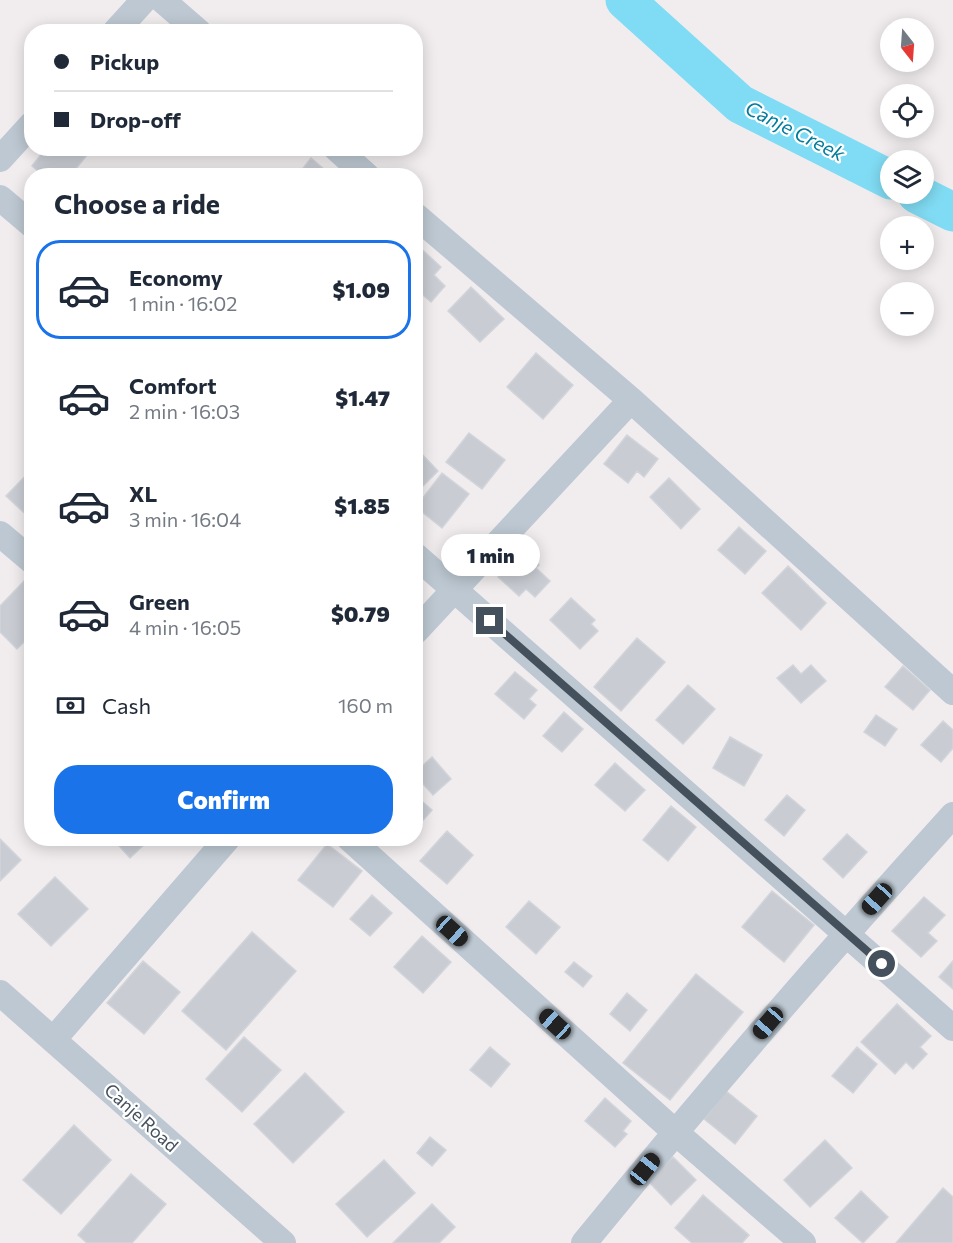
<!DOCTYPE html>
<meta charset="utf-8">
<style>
:root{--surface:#fff;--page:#f6f6f7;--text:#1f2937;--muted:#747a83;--line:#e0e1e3;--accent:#1a73e8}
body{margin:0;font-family:Commissioner,sans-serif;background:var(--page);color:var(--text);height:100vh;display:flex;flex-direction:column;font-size:22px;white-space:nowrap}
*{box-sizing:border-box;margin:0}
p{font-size:20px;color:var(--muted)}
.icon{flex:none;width:33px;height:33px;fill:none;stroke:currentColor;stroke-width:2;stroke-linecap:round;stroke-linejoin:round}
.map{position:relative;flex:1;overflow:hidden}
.details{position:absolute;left:24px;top:168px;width:399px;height:678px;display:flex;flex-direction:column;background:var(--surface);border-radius:24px;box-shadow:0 3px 15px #0003}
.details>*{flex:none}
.top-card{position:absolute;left:24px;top:24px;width:399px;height:132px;border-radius:24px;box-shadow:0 3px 15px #0003;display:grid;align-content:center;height:132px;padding:0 30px;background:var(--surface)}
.needle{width:39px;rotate:163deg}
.buttons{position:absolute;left:880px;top:18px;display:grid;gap:12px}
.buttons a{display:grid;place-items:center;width:54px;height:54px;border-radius:50%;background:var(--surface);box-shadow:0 3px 15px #0003;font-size:30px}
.end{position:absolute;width:27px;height:27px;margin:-14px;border:8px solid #44515d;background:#fff;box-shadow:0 0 0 3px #fff}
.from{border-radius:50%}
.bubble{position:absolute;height:42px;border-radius:21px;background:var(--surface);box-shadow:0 3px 15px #0003;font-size:20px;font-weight:800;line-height:42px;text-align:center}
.car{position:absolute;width:18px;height:36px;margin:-18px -9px;border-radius:8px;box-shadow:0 0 4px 2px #0007;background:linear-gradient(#222 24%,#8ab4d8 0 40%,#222 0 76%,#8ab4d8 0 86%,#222 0)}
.top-card b{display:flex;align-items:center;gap:21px;height:57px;font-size:22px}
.top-card b+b{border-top:2px solid var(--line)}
.top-card i{width:15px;height:15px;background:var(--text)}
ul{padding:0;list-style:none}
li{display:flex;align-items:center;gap:18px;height:99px;margin:0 12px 9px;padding:0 18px;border:3px solid transparent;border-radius:24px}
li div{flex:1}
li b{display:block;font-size:22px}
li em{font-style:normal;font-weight:800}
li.selected{border-color:var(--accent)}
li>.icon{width:54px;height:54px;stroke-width:1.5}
h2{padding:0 30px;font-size:27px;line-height:72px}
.pay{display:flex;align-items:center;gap:15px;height:66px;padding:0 30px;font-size:22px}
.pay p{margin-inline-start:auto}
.cta{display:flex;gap:12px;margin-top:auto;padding:12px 30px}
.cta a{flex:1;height:69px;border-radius:24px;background:var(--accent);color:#fff;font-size:24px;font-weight:800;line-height:69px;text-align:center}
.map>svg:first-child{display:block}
</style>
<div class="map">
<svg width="953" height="1243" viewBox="0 0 953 1243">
<rect width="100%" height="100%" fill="#f1edee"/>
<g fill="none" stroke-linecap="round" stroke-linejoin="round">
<path stroke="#80dcf4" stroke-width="39" d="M625,0L740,104L891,180
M917,194L953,212"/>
</g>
<path fill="#c9cdd3" stroke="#d1d4da" stroke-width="1.5" d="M46,148H89L91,150L70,176H44L32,166Z
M311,158L332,176H297Z
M417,245L441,267L434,275L445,286L431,302L416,289Z
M471,287L504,319L480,342L448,311Z
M536,353L573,385L543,419L507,387Z
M469,433L505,460L482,489L446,462Z
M627,435L658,459L644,477L637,471L628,483L604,464Z
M416,448L438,471L416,493Z
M32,469V520L6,496Z
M442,473L469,494L442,528L416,507Z
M669,478L700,509L681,529L650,497Z
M739,527L766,551L745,574L718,550Z
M524,550L539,565L536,568L550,581L535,597L526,589L519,596L498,577Z
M788,566L826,603L801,630L762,593Z
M25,580L32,586V634L17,649L0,632V606Z
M571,598L595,620L591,624L598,631L580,649L550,620Z
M637,638L665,662L621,711L594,687Z
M793,665L801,674L811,665L826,681L801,703L777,678Z
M903,666L930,690L913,710L885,687Z
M515,672L537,690L529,699L536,705L524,719L495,694Z
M688,685L715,709L683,744L656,720Z
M564,712L583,729L562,752L543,736Z
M876,715L897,729L885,746L864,732Z
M943,721L953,730V748L941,762L921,745Z
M730,737L762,755L744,786L713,768Z
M432,757L451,779L433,795L416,776V772Z
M615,763L645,790L625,811L595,785Z
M787,795L805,810L784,836L765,820Z
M416,796L432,810L416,828Z
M671,806L696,827L668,861L643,840Z
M447,831L473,855L447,884L420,861Z
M847,834L867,852L843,878L823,859Z
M112,838H151L130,858Z
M0,839L21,860L0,881Z
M327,844L362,871L333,907L298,880Z
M55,877L88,909L51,946L18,914Z
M772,891L814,925L784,962L742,927Z
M372,895L392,913L370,936L350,919Z
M924,897L945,915L928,933L937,941L921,957L892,931Z
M529,901L560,927L536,954L506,927Z
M252,932L296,971L226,1050L182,1011Z
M422,936L451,962L423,993L394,967Z
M143,961L180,992L144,1034L107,1003Z
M953,961V989L939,977Z
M574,962L592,976L583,987L565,972Z
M696,974L743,1012L670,1100L623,1063Z
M627,993L647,1010L630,1031L610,1014Z
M897,1004L931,1036L920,1047L927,1054L913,1069L906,1062L895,1074L861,1042Z
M244,1037L281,1070L242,1112L206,1079Z
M490,1047L510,1064L491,1087L470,1070Z
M857,1047L877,1064L853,1093L832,1076Z
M305,1073L344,1112L293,1163L254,1124Z
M726,1091L757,1116L735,1144L704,1119Z
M605,1098L631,1121L623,1131L627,1134L615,1147L585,1121Z
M74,1125L111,1160L61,1214L23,1180Z
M430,1137L446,1150L432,1166L417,1153Z
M825,1140L852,1168L810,1207L784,1180Z
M673,1157L696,1180L671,1205L648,1181Z
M384,1160L415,1193L367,1237L336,1204Z
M131,1174L166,1204L132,1243H87L78,1235Z
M943,1188L953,1197V1243H896Z
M861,1191L888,1217L863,1243L835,1218Z
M703,1195L749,1235L742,1243H692L675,1228Z
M432,1204L455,1227L439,1243H393Z"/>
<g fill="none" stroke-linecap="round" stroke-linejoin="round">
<path stroke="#bdc8d2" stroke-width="26" d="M162,0L199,32
M115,32L144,0
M336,148L367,176
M0,159L32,124
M0,198L32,225
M416,216L631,400L953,692
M0,534L32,561
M416,556L953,1028
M416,631L631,400
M349,838L675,1132L803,1243
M0,993L283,1243
M53,1040L228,838
M584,1243C703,1097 826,955 953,815"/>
</g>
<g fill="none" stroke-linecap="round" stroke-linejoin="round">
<path stroke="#44515d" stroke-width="8" d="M490,621L882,964"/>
</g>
<g text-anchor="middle" stroke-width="4.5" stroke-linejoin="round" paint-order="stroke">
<g font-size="18" fill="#44515d" stroke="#fff">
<text transform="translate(141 1118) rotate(42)" y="6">Canje Road</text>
</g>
<g font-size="20" font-style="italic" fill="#037c9c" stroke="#fff">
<text transform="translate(795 131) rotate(27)" y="7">Canje Creek</text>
</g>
</g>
</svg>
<div class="buttons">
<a><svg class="needle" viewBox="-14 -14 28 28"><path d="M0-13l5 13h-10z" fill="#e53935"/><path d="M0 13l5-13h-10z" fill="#747a83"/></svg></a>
<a><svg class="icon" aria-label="locate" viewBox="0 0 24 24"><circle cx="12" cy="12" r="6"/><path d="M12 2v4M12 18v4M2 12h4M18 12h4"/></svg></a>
<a><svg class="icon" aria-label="layers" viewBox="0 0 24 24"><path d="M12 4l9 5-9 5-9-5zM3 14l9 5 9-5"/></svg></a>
<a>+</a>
<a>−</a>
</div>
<i class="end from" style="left:882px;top:964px"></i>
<i class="end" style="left:490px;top:621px"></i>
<div class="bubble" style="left:441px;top:534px;width:99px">1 min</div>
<i class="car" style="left:877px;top:899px;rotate:222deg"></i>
<i class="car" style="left:452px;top:931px;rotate:132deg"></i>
<i class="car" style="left:768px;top:1023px;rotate:221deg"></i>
<i class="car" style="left:555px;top:1024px;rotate:312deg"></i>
<i class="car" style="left:645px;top:1169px;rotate:39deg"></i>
<div class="top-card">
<b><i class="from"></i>Pickup</b>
<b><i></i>Drop-off</b>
</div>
<section class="details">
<h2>Choose a ride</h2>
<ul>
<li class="selected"><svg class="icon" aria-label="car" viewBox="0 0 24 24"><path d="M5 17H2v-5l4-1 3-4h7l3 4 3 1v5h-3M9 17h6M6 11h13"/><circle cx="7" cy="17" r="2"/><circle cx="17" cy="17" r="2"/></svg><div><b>Economy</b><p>1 min · 16:02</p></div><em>$1.09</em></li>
<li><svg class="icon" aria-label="car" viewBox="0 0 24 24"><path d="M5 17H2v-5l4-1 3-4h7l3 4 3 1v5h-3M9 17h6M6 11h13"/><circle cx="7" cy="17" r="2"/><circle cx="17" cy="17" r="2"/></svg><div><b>Comfort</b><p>2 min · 16:03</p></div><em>$1.47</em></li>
<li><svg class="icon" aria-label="car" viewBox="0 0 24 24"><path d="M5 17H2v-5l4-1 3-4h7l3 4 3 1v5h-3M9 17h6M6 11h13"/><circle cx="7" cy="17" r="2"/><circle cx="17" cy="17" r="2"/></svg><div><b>XL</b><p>3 min · 16:04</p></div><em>$1.85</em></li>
<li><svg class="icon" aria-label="car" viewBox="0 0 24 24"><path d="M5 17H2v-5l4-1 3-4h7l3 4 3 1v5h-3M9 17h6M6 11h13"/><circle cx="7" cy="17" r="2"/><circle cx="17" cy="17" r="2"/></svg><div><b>Green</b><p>4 min · 16:05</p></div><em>$0.79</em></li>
</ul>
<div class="pay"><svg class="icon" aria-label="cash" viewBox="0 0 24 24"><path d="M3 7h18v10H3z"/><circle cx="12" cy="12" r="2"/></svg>Cash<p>160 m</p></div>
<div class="cta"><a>Confirm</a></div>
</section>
</div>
